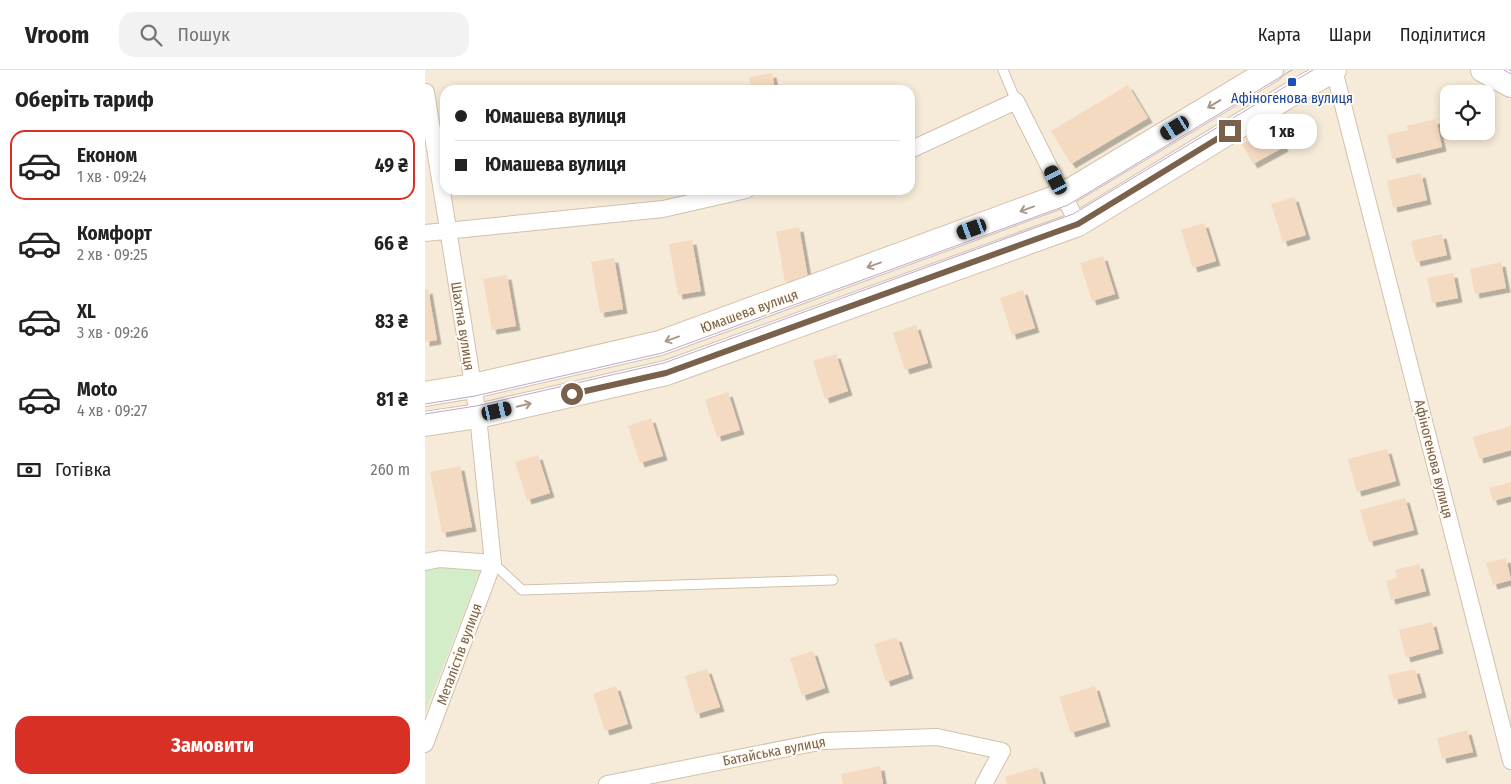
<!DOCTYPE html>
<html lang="uk">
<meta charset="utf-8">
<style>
:root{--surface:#fff;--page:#f2f2f2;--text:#222;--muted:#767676;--line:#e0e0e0;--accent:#d93025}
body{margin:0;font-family:"Fira Sans Condensed",sans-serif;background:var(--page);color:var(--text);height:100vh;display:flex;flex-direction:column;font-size:19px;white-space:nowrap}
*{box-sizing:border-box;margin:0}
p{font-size:16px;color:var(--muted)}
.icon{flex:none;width:28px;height:28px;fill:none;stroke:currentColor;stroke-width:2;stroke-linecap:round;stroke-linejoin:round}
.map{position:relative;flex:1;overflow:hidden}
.side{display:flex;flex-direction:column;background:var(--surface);width:425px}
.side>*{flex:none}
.top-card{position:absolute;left:15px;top:15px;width:475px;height:110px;border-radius:15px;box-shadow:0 2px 8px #0003;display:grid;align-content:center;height:110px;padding:0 15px;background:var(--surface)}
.fabs{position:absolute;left:1015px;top:15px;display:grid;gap:10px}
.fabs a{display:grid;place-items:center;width:55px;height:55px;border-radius:10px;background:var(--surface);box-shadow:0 2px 8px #0003;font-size:25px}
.end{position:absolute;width:22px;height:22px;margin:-11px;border:6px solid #7a614b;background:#fff;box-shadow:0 0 0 2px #fff}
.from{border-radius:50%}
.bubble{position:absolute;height:35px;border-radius:15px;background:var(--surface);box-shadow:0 2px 8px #0003;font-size:16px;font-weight:700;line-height:35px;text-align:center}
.car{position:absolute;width:15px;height:30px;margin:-15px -8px;border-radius:6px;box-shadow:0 0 4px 1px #0007;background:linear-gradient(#222 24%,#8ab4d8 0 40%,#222 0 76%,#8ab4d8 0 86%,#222 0)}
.top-card b{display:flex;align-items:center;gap:18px;height:48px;font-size:19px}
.top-card b+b{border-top:1px solid var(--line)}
.top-card i{width:12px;height:12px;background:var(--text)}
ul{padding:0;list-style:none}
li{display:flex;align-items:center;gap:15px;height:70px;margin:0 10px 8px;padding:0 5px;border:2px solid transparent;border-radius:15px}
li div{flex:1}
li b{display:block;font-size:19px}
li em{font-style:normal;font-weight:700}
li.on{border-color:var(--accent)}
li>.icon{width:45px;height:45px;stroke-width:1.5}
h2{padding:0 15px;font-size:22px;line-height:60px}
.pay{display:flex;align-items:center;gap:12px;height:55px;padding:0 15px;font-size:19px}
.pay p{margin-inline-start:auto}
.cta{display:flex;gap:10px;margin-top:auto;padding:10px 15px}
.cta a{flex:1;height:58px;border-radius:15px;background:var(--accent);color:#fff;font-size:20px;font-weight:700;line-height:58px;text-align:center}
header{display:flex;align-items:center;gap:30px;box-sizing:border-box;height:70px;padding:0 25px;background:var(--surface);border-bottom:1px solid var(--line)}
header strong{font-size:24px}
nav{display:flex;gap:28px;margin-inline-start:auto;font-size:18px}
.search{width:350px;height:45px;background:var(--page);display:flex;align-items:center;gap:12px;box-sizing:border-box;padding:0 18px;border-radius:15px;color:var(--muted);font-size:19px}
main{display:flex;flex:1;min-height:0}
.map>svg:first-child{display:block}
</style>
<header>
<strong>Vroom</strong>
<div class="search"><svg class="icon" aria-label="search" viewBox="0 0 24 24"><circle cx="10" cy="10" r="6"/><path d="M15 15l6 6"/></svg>Пошук</div>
<nav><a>Карта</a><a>Шари</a><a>Поділитися</a></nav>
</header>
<main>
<section class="side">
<h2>Оберіть тариф</h2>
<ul>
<li class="on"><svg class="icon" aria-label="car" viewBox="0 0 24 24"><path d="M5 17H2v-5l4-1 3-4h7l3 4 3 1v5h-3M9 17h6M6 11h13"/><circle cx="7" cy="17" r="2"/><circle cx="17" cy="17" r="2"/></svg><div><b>Економ</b><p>1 хв · 09:24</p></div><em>49 ₴</em></li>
<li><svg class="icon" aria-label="car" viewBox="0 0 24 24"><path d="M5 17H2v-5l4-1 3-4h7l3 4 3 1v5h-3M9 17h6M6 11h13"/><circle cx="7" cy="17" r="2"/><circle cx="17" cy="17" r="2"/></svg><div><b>Комфорт</b><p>2 хв · 09:25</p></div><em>66 ₴</em></li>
<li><svg class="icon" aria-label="car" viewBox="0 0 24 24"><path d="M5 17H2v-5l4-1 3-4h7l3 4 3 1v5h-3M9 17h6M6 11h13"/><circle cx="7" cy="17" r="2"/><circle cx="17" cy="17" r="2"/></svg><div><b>XL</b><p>3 хв · 09:26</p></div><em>83 ₴</em></li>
<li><svg class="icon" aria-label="car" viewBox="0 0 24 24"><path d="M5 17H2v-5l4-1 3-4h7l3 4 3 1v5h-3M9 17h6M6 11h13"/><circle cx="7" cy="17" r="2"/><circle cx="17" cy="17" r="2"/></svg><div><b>Moto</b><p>4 хв · 09:27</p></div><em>81 ₴</em></li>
</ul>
<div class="pay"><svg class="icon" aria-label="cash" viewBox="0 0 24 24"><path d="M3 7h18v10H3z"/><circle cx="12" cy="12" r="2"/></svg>Готівка<p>260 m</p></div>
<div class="cta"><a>Замовити</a></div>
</section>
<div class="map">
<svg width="1086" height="714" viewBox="0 0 1086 714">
<defs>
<filter id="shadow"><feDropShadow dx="4.5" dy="4.5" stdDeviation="0" flood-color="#0004"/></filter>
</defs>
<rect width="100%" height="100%" fill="#fdf8ea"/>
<path fill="#f6ebd8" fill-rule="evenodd" d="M0,0H1086V714H0ZM20,20H485V120H20ZM1024,24H1061V61H1024Z"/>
<path fill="#d2edc7" d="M12,498L55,501L0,643V500Z"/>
<path fill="#f4dac0" filter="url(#shadow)" d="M347,3L350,20H326L324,7Z
M703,15L723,48L646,94L626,61Z
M1011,49L1017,77L967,89L962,65L983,60L981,56Z
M848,56L859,77L828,94L817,74Z
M996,103L1002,130L968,138L962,111Z
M869,127L881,165L858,172L846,134Z
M779,153L791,191L768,198L756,160Z
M374,157L383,208L360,212L351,162Z
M1017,164L1022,185L991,192L986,171Z
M267,170L276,221L253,225L244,174Z
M678,186L690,224L667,231L655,193Z
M189,188L198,239L175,243L166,192Z
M1076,192L1081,218L1050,224L1045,199Z
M1028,203L1033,228L1007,233L1002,208Z
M82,205L91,256L67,260L58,209Z
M3,219L12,270L0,272V220Z
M598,220L610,258L587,265L575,228Z
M491,255L503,293L480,300L468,263Z
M411,284L423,321L400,329L388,291Z
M303,322L315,360L292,367L280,330Z
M226,348L238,386L215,393L203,356Z
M1086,356V380L1054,389L1048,367Z
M962,379L971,411L932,422L923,389Z
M113,385L125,423L102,430L90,392Z
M35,396L47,457L17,463L5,402Z
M1086,412V426L1068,431L1064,418Z
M980,428L989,460L944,472L935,440Z
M1081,488L1086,510L1068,515L1061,493Z
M994,494L1001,521L966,530L961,511L972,508L970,500Z
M1007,552L1014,579L981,588L974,560Z
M472,567L484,604L461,612L449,574Z
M388,581L400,618L377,626L365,588Z
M282,599L295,637L271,644L260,606Z
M990,599L997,623L969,630L963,605Z
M191,616L203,654L180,661L168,624Z
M670,616L681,652L646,663L634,627Z
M1042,660L1048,682L1017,689L1012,668Z
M455,696L458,714H418L416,704Z
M613,697L618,714H582L580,707Z"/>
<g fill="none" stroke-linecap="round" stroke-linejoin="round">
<g stroke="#d1c1ae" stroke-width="11">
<path id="lane" d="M578,0L591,31
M68,493L97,520L408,510"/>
</g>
<g stroke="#d1c1ae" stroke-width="18">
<path id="street" d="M909,0L1086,691
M0,22H1L53,346L68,493L0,674
M485,80L591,31L653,154
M0,163L238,139L321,120
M0,492L15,489L68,493
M182,714L399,671L512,667L577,681L559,714"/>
</g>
<g stroke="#d4c2ac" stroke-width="26">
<path id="secondary" d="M1058,0L1086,15
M0,324L48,316L235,273L638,125L846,0
M0,354L53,346L241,303L653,154L873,20L909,0"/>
</g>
<use href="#lane" stroke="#fff" stroke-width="9"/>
<use href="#street" stroke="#fff" stroke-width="16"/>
<use href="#secondary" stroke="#fff" stroke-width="24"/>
<path stroke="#bda6c9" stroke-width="1" d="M1079,0L1086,4
M0,334L50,326L237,283L643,135L867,0
M0,344L51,336L239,293L648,144L888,0"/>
</g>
<defs><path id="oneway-shaft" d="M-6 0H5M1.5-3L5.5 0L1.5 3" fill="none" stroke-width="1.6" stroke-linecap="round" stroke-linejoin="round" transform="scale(1.25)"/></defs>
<g stroke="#a9988a">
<use href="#oneway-shaft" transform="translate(789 34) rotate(149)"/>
<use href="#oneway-shaft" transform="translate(602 139) rotate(160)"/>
<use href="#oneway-shaft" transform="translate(449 195) rotate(160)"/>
<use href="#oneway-shaft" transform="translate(247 269) rotate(160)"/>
<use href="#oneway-shaft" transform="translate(99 335) rotate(-13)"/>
</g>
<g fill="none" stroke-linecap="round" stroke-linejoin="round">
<path stroke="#7a614b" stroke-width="6" d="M147,324L241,303L653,154L805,61"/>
</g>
<rect fill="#1a4fb4" stroke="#fffbf2" stroke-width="2" x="862" y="7" width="10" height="10" rx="2.5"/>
<g text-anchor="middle" stroke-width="4" stroke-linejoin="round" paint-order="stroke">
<g font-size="14" fill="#164399" stroke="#fffbf2">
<text x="867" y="33">Афіногенова вулиця</text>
</g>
<g font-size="14" fill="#7a614b" stroke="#fffbf2">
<text transform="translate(324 241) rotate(-20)" y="5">Юмашева вулиця</text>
<text transform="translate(38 256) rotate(81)" y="5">Шахтна вулиця</text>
<text transform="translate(1009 389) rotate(76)" y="5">Афіногенова вулиця</text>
<text transform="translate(34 584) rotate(-70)" y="5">Металістів вулиця</text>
<text transform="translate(349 681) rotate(-11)" y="5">Батайська вулиця</text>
</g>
</g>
</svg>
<div class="fabs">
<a><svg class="icon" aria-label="locate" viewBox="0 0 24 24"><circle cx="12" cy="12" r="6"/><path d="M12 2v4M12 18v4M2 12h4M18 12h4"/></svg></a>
</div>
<i class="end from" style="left:147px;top:324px"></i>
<i class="end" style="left:805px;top:61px"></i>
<div class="bubble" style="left:822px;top:44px;width:70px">1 хв</div>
<i class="car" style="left:750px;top:58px;rotate:239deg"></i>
<i class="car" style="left:631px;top:110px;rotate:333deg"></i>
<i class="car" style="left:547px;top:159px;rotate:250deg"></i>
<i class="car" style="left:72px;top:341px;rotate:77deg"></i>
<div class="top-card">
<b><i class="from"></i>Юмашева вулиця</b>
<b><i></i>Юмашева вулиця</b>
</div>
</div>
</main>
